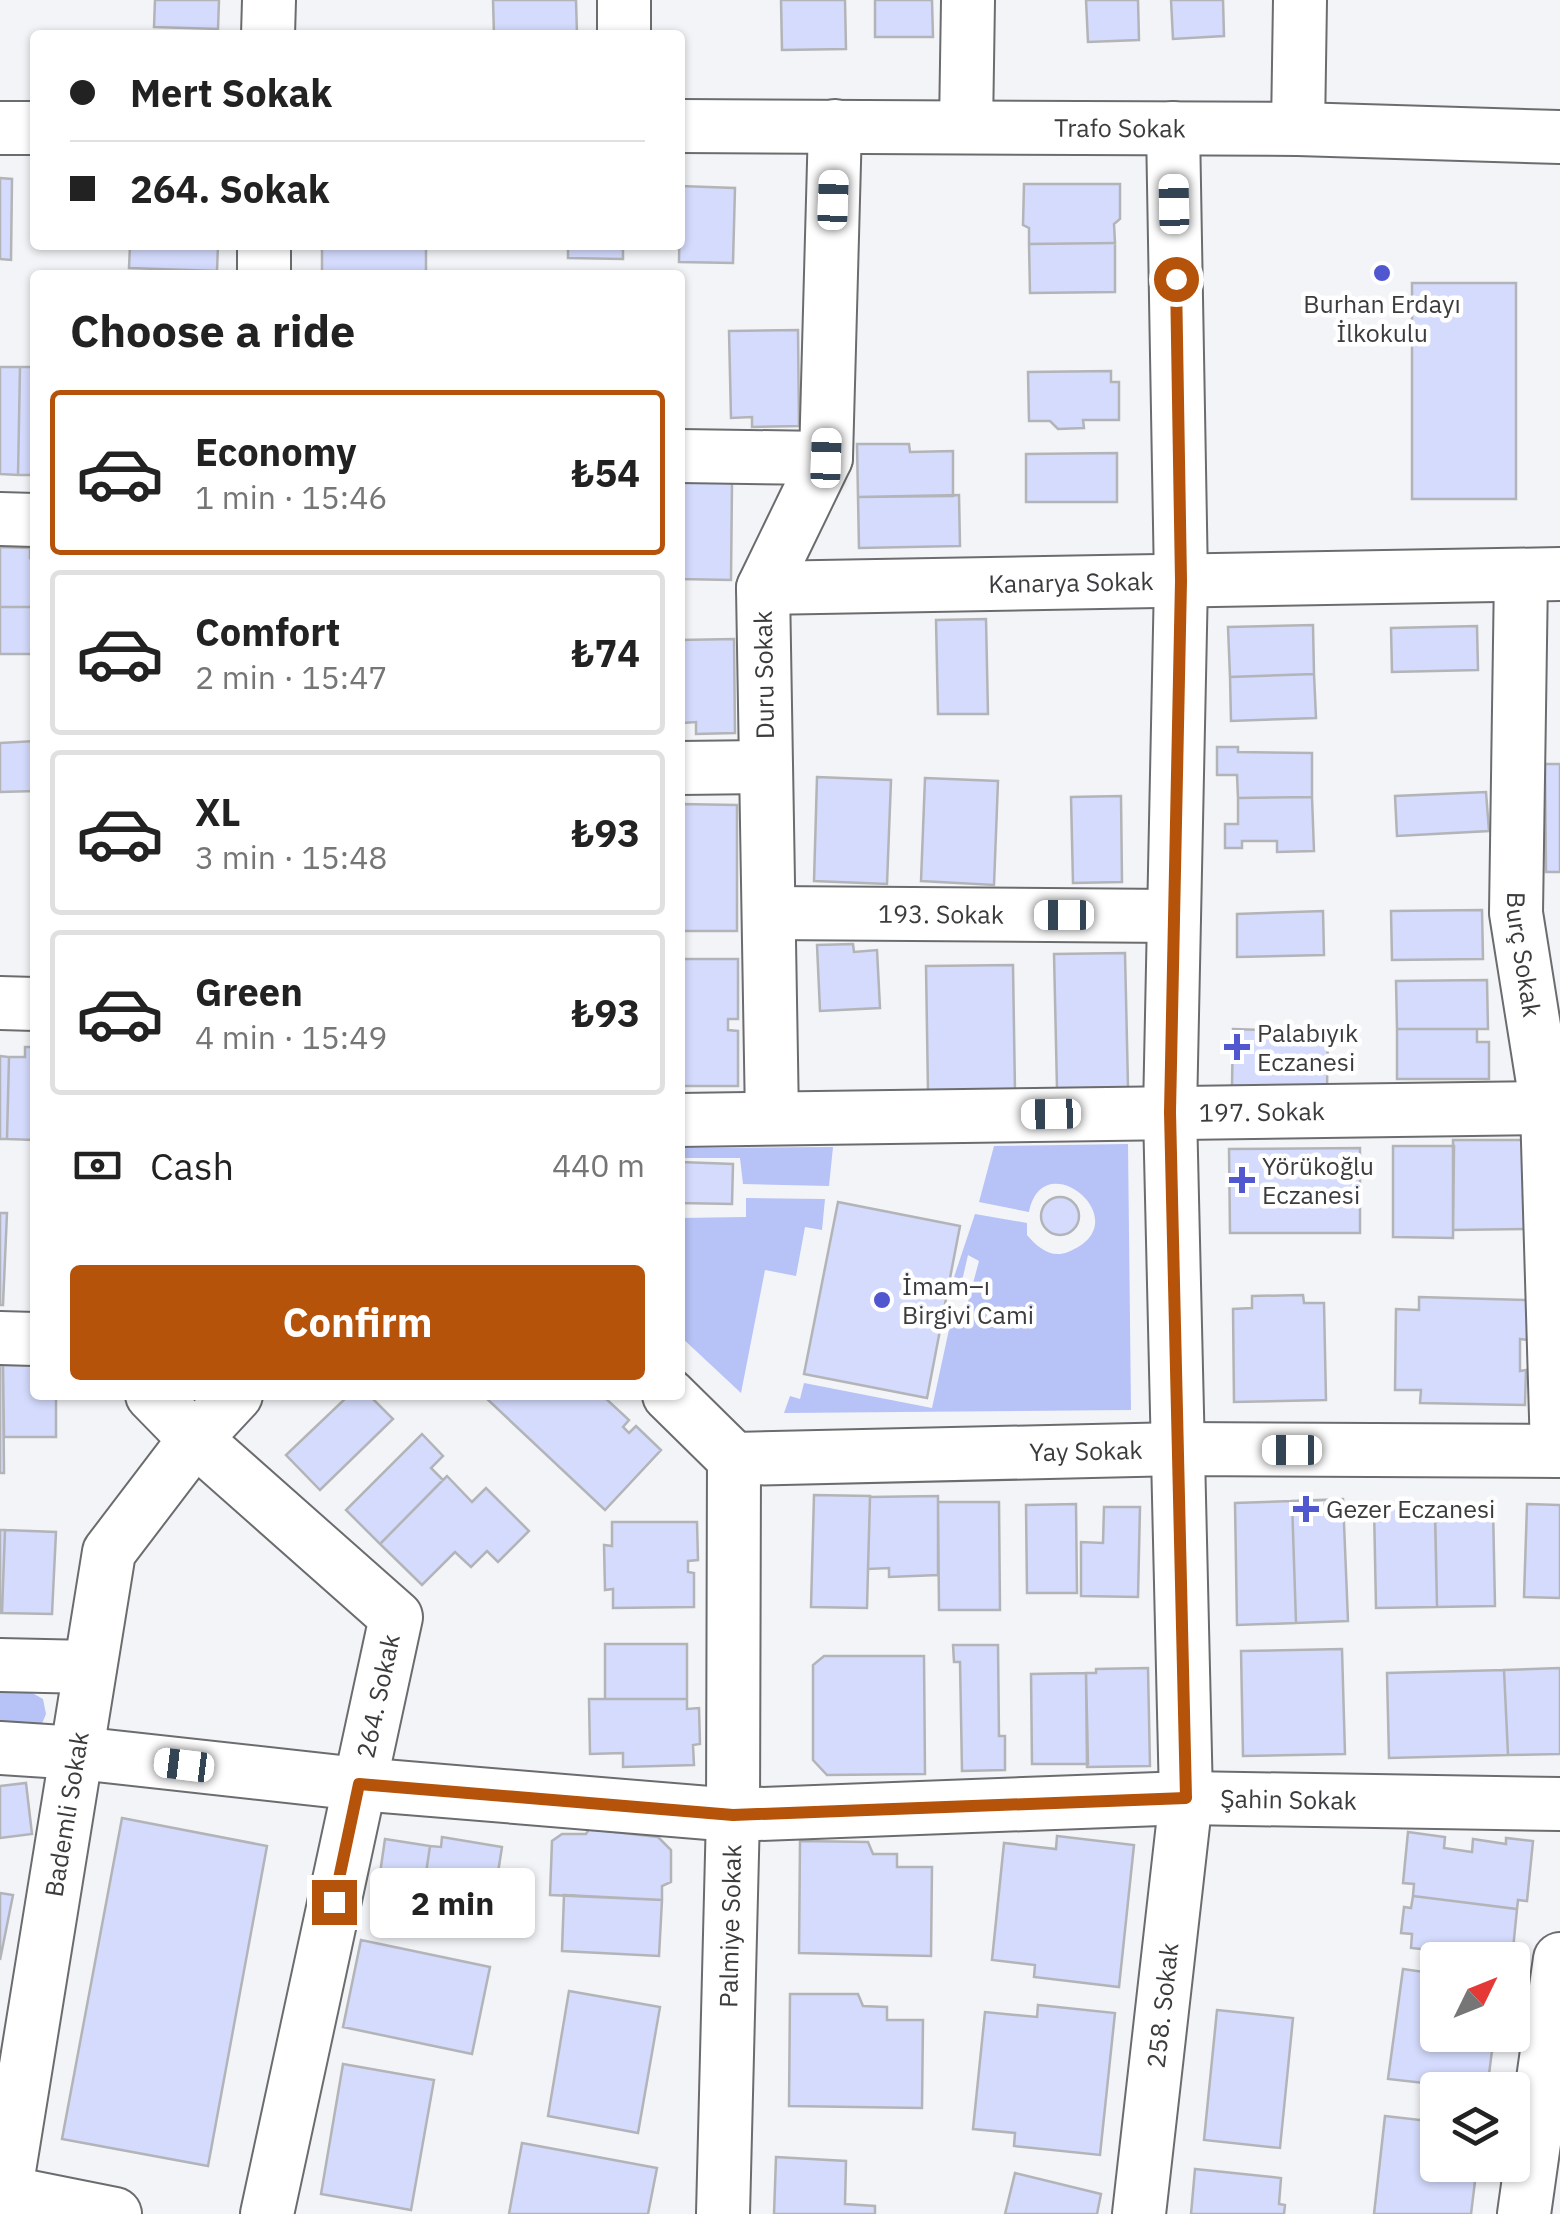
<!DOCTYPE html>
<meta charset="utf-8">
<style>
:root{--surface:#fff;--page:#f6f6f6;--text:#222;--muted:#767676;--line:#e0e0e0;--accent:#b45309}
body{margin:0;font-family:"IBM Plex Sans",sans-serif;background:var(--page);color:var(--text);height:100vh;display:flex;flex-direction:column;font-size:38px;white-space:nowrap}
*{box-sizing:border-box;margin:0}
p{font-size:32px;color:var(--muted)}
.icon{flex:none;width:55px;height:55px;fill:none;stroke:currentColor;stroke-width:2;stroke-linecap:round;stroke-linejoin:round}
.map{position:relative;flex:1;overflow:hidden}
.sheet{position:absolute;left:30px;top:270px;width:655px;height:1130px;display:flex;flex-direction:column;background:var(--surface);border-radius:10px;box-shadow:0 2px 8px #0004}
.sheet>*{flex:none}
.hud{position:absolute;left:30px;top:30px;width:655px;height:220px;border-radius:10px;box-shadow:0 2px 8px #0004;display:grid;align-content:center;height:220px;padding:0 40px;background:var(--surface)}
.needle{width:65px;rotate:47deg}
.controls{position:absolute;left:1420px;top:1942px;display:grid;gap:20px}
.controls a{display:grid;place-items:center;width:110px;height:110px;border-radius:10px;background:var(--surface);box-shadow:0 2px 8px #0004;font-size:50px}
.end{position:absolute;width:45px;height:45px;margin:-22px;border:12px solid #b45309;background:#fff;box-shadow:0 0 0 5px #fff}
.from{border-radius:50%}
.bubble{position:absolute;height:70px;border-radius:10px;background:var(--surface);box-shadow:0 2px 8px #0004;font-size:32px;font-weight:700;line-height:70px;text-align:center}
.car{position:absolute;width:30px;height:60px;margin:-30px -15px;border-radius:12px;box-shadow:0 0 8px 2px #0007;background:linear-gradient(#fff 24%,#345 0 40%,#fff 0 76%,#345 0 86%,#fff 0)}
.hud b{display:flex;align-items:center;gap:35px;height:95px;font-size:38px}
.hud b+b{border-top:2px solid var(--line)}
.hud i{width:25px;height:25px;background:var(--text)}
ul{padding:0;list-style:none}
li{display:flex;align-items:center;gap:30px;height:165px;margin:0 20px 15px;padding:0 20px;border:5px solid var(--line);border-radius:10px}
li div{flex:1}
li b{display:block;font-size:38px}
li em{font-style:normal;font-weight:700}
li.selected{border-color:var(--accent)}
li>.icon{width:90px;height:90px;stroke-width:1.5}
h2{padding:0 40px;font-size:45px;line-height:120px}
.pay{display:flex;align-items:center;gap:25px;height:110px;padding:0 40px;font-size:38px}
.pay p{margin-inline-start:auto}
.button{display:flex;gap:20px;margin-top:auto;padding:20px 40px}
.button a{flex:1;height:115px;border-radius:10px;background:var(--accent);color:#fff;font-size:40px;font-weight:700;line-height:115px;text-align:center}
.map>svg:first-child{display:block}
</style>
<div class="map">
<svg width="1560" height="2214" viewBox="0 0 1560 2214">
<rect width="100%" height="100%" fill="#f3f4f7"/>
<path fill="#b7c2f6" d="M1128,1144L1131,1410L784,1413L790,1396L800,1399L804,1383L932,1408L953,1311L965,1313L979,1261L968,1255L962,1281L954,1277L975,1214L1027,1223V1235C1037,1247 1051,1259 1068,1252C1142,1223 1043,1141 1029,1212L979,1202L994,1146Z
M833,1147L829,1186L743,1184L740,1158H680V1148Z
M746,1198L825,1199L822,1230L805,1227L796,1276L765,1270L741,1393L680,1336V1218L746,1217Z
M0,1689H25L43,1699L46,1714L41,1726L0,1734Z"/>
<path fill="#d4dbfc" stroke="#b3b4b7" stroke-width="2.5" d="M155,0H219L218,29L154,27Z
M493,0H576L577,35H494Z
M781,0H845L846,49L782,50Z
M875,0H932L933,37H875Z
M1086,0H1138L1139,40L1088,42Z
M1171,0H1223L1224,36L1173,39Z
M0,178L12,179L11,260L0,259Z
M1024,184H1120V219L1114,224L1115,243L1029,244V228L1023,225Z
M680,186L735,188L733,263L679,262Z
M1115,243V292L1030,293L1029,244Z
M130,245H218L217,271L129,268Z
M322,245H426V275H322Z
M568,245H623V259L568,258Z
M1412,283H1516V499H1412Z
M798,330L799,426L752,427V417L731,418L729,331Z
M34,357L35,475H18L20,367H34Z
M0,367H20L18,475L0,474Z
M1111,371V382H1119V420H1083L1084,428L1058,429L1050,421H1029L1028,372Z
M857,444H909L910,452L953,451V496L858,497Z
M1117,453V502H1026V454Z
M680,482L732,483L731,580L680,579Z
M959,495L960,546L859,548L858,497Z
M0,547L30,548V558H35V607H0Z
M0,607H35V654H0Z
M986,619L988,714H938L936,620Z
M1313,625L1314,674L1230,677L1228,627Z
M1477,626L1478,670L1392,672L1391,628Z
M734,639L735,733L696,734V722L683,723L680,640Z
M1314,674L1316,718L1231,721L1230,677Z
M35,741V791L0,792V743Z
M1217,747H1238V752L1312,753V797L1238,798L1237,775H1217Z
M1545,764H1560V872H1546Z
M817,777L891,780L887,884L814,881Z
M925,778L998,781L994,885L921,881Z
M1486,792L1489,831L1397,836L1395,796Z
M1121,796L1122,882L1073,883L1071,797Z
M1312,797L1314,851L1277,852V841H1242V848H1225V824H1238V798Z
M680,804L737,805V931H680Z
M1482,910L1483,959L1392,960L1391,911Z
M1323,911L1324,955L1237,957V914Z
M853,944L854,952L877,950L880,1008L820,1011L817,945Z
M1125,953L1128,1087L1057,1089L1054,954Z
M680,959H738V1019H728V1030L738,1031V1086H680Z
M1013,965L1015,1092L928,1093L926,966Z
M1487,980L1488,1029H1397L1396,981Z
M1233,1029L1328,1032L1327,1088L1232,1086Z
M1397,1029H1477V1042H1489V1079H1397Z
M25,1047H35V1140L7,1139L9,1057H25Z
M0,1056L9,1057L7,1139H0Z
M1453,1140H1529L1523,1196H1529L1530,1229L1453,1230Z
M1393,1146H1454L1453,1238L1393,1237Z
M1360,1148V1233H1230L1229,1149Z
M680,1162L733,1164L732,1204L680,1203Z
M1041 1216a19 19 0 1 1 38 0a19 19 0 1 1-38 0Z
M838,1202L960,1226L927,1398L804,1374Z
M0,1213H7L3,1305H0Z
M1303,1295L1304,1303H1324L1326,1400L1234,1402L1233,1309L1252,1308V1296Z
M1419,1297L1528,1300L1527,1340L1520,1339V1371L1526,1370L1525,1405L1420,1403L1421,1390H1395L1396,1309L1419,1310Z
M0,1365H3L4,1473H0Z
M3,1365H35V1395H56V1437H4Z
M349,1395H369L393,1419L320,1490L286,1455Z
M487,1395H602L629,1420L623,1427L629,1433L636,1426L661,1450L605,1510L485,1397Z
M422,1434L443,1456L431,1468L443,1480L380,1544L346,1510Z
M447,1476L472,1502L486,1488L529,1531L498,1562L487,1551L471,1567L455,1552L422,1585L380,1544Z
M814,1495L870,1496L867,1608L811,1607Z
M938,1496V1575L889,1577V1568L868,1569L870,1497Z
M1343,1499L1348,1621L1296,1623L1292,1501Z
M1292,1501L1296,1623L1237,1625L1235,1503Z
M938,1502H999L1000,1610H939Z
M1076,1504L1077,1593H1027L1026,1505Z
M1527,1504L1560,1505V1598L1524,1597Z
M1429,1505V1517H1435L1437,1607L1376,1608L1374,1507Z
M1104,1507H1140L1138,1597L1081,1596V1542L1103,1543Z
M1435,1507H1493L1495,1606L1437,1607Z
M612,1522H697L698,1560L688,1561V1572L694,1573V1607L613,1608V1589L605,1590L604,1545L612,1546Z
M0,1530H5L2,1613H0Z
M5,1530L56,1532L52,1614L2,1613Z
M605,1644H687V1699H605Z
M953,1645H998L999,1736H1005V1770L962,1771L960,1662H954Z
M1342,1649L1345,1754L1243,1756L1241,1651Z
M824,1656H924L925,1774L827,1775L813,1760V1665Z
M1148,1668L1150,1766L1087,1767L1086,1673H1096V1669Z
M1560,1668V1754L1508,1755L1504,1670Z
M1504,1670L1508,1755L1389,1758L1387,1673Z
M1086,1673L1088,1764H1032L1031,1674Z
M589,1699H687V1709L699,1708L700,1744L693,1745L694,1765L623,1767V1753L590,1754Z
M26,1783L32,1834L0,1838V1786Z
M122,1818L267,1846L208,2166L62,2139Z
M589,1829L658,1837L671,1850V1882L662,1886V1900L550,1895L552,1841L562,1834H586Z
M1408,1832L1445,1837L1444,1848L1472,1852L1473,1839L1506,1844V1838L1533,1841L1527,1901L1518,1900L1517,1909L1413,1896L1414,1884L1403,1883Z
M1057,1836L1134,1845L1119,1987L1034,1977L1035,1965L992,1960L1004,1843L1056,1849Z
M442,1837L502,1847L492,1911L422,1900L430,1846L441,1847Z
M385,1839L430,1846L422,1900L377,1894Z
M800,1841L868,1842L873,1854H897V1867H932L931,1956L799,1953Z
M0,1893L13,1895L0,1960Z
M564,1895L662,1900L659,1956L562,1951Z
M1413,1896L1517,1909L1512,1959L1411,1948L1412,1934L1401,1933L1404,1907L1411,1908Z
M361,1940L490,1967L472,2054L343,2027Z
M1403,1969L1438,1974V2035H1494L1487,2090L1388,2079Z
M569,1991L660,2007L638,2133L548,2116Z
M790,1994H858L863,2006L887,2007V2020H923L922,2108L789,2106Z
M1038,2005L1115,2013L1100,2155L1014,2146L1015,2133L973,2129L985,2012L1037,2017Z
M1217,2010L1293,2018L1280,2148L1204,2140Z
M343,2064L434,2080L411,2210L321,2194Z
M1385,2116L1438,2122V2165H1477L1471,2214H1374Z
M522,2143L657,2168L648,2214H509Z
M776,2157L846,2161L845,2204L875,2206V2214H774Z
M1195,2169L1281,2178L1279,2204L1285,2205L1284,2214H1191Z
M1015,2173L1101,2194L1097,2214H1005Z"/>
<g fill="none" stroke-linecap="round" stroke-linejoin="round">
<g stroke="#6b6c6e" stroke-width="56">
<g id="minor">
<path d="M624,0V35"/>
<path d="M268,35L269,0"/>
<path id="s1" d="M680,126L1298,129L1560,137"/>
<path d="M966,127L968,0"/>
<path d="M0,128H35"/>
<path d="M1298,129L1300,0"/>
<path d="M264,275V245"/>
<path d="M680,456L826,458"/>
<path d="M0,519L35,520"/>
<path id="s2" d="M1521,575L1516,913L1547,1108L1557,1451"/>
<path id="s3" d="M763,588L1560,574"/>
<path d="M680,768L765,767"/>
<path id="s4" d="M769,913L1174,916"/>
<path d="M0,1003L35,1004"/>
<path d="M772,1118L763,588L826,458L835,126"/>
<path id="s5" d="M680,1120L1547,1108"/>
<path d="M0,1338L35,1339"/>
<path d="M152,1395L195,1439L396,1617L267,2214"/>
<path d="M669,1395L734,1459"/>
<path id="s6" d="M734,1459L1179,1449L1560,1451"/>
<path d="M0,1665L90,1667"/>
<path id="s7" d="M0,1748L78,1753L359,1784L733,1815L1186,1798L1560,1804"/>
<path d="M0,2191L115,2214"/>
<path id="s8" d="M2,2214L109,1552L195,1439L236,1395"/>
<path id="s9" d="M723,2214L733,1815L734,1459"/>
<path id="s10" d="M1139,2214L1186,1798L1170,1112L1181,581L1173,128"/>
<path d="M1524,2214L1560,1959"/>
</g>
</g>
<path stroke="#a8a9ac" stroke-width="6" stroke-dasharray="2.5 8" stroke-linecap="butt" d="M1364,337L1412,334"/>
<use href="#minor" stroke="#fff" stroke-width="52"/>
</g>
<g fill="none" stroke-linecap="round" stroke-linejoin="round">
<path stroke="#b45309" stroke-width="12" d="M334,1902L359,1784L733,1815L1186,1798L1170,1112L1181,581L1176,279"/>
</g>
<g fill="#5157ce" stroke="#fff" stroke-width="4">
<circle cx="1382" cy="273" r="10"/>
<path d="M1232 1032h10v10h10v10h-10v10h-10v-10h-10v-10h10z"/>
<path d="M1237 1165h10v10h10v10h-10v10h-10v-10h-10v-10h10z"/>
<circle cx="882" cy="1300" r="10"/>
<path d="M1301 1494h10v10h10v10h-10v10h-10v-10h-10v-10h10z"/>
</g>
<g text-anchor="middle" stroke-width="9" stroke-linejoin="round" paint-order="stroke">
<g font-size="25" fill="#3c3c3e" stroke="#fff">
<text dy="9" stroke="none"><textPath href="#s1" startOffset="440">Trafo Sokak</textPath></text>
<text dy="9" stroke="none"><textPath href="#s3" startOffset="308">Kanarya Sokak</textPath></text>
<text transform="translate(764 675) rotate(-91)" y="9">Duru Sokak</text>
<text dy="9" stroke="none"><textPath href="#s4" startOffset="172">193. Sokak</textPath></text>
<text dy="9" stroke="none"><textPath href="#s2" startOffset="380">Burç Sokak</textPath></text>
<text dy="9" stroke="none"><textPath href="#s5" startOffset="582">197. Sokak</textPath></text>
<text dy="9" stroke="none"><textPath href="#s6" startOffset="352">Yay Sokak</textPath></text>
<text transform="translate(378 1696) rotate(-78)" y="9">264. Sokak</text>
<text dy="9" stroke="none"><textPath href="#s7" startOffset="1292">Şahin Sokak</textPath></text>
<text dy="9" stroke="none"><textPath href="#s8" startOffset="405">Bademli Sokak</textPath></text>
<text dy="9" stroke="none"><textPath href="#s9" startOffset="288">Palmiye Sokak</textPath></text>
<text dy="9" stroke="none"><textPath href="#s10" startOffset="210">258. Sokak</textPath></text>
</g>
<g font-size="25" fill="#3c3c3e" stroke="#fff" text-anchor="start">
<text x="1382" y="313" text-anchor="middle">Burhan Erdayı<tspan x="1382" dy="29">İlkokulu</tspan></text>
<text x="1257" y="1042">Palabıyık<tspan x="1257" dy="29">Eczanesi</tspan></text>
<text x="1262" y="1175">Yörükoğlu<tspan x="1262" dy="29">Eczanesi</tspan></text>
<text x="902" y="1295">İmam–ı<tspan x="902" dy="29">Birgivi Cami</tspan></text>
<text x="1326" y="1518">Gezer Eczanesi</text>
</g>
</g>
</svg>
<div class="controls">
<a><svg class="needle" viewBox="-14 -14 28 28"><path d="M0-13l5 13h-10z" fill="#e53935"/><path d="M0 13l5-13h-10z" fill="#767676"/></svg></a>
<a><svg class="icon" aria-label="layers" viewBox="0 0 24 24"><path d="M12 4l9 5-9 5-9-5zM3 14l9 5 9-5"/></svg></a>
</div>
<i class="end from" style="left:1176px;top:279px"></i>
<i class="end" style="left:334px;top:1902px"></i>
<div class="bubble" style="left:370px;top:1868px;width:165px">2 min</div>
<i class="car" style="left:833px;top:200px;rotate:2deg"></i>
<i class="car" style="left:1174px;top:204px;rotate:359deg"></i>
<i class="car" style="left:826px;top:458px;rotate:2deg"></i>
<i class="car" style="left:1064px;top:915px;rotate:270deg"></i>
<i class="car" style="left:1051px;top:1114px;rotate:269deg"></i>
<i class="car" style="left:1292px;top:1450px;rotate:270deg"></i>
<i class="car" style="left:184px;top:1765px;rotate:277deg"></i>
<div class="hud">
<b><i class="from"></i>Mert Sokak</b>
<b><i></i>264. Sokak</b>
</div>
<section class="sheet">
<h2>Choose a ride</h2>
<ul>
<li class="selected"><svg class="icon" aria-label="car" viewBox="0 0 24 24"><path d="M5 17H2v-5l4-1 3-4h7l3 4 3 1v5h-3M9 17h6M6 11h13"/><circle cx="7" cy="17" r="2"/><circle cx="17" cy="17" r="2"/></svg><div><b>Economy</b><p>1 min · 15:46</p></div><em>₺54</em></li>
<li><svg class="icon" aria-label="car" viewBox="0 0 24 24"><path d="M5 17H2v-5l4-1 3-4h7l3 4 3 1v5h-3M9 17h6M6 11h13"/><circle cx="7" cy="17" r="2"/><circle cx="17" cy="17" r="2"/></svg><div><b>Comfort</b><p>2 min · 15:47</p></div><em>₺74</em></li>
<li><svg class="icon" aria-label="car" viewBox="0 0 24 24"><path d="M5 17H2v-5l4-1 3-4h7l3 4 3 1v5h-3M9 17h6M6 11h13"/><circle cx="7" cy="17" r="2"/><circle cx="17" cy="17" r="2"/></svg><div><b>XL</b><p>3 min · 15:48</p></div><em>₺93</em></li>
<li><svg class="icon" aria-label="car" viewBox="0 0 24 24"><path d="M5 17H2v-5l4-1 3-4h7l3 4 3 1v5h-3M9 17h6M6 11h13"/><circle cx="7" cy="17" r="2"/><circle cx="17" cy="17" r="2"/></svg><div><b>Green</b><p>4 min · 15:49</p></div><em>₺93</em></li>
</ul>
<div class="pay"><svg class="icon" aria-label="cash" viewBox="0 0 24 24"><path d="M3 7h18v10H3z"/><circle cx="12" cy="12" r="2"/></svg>Cash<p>440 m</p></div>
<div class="button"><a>Confirm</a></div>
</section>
</div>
